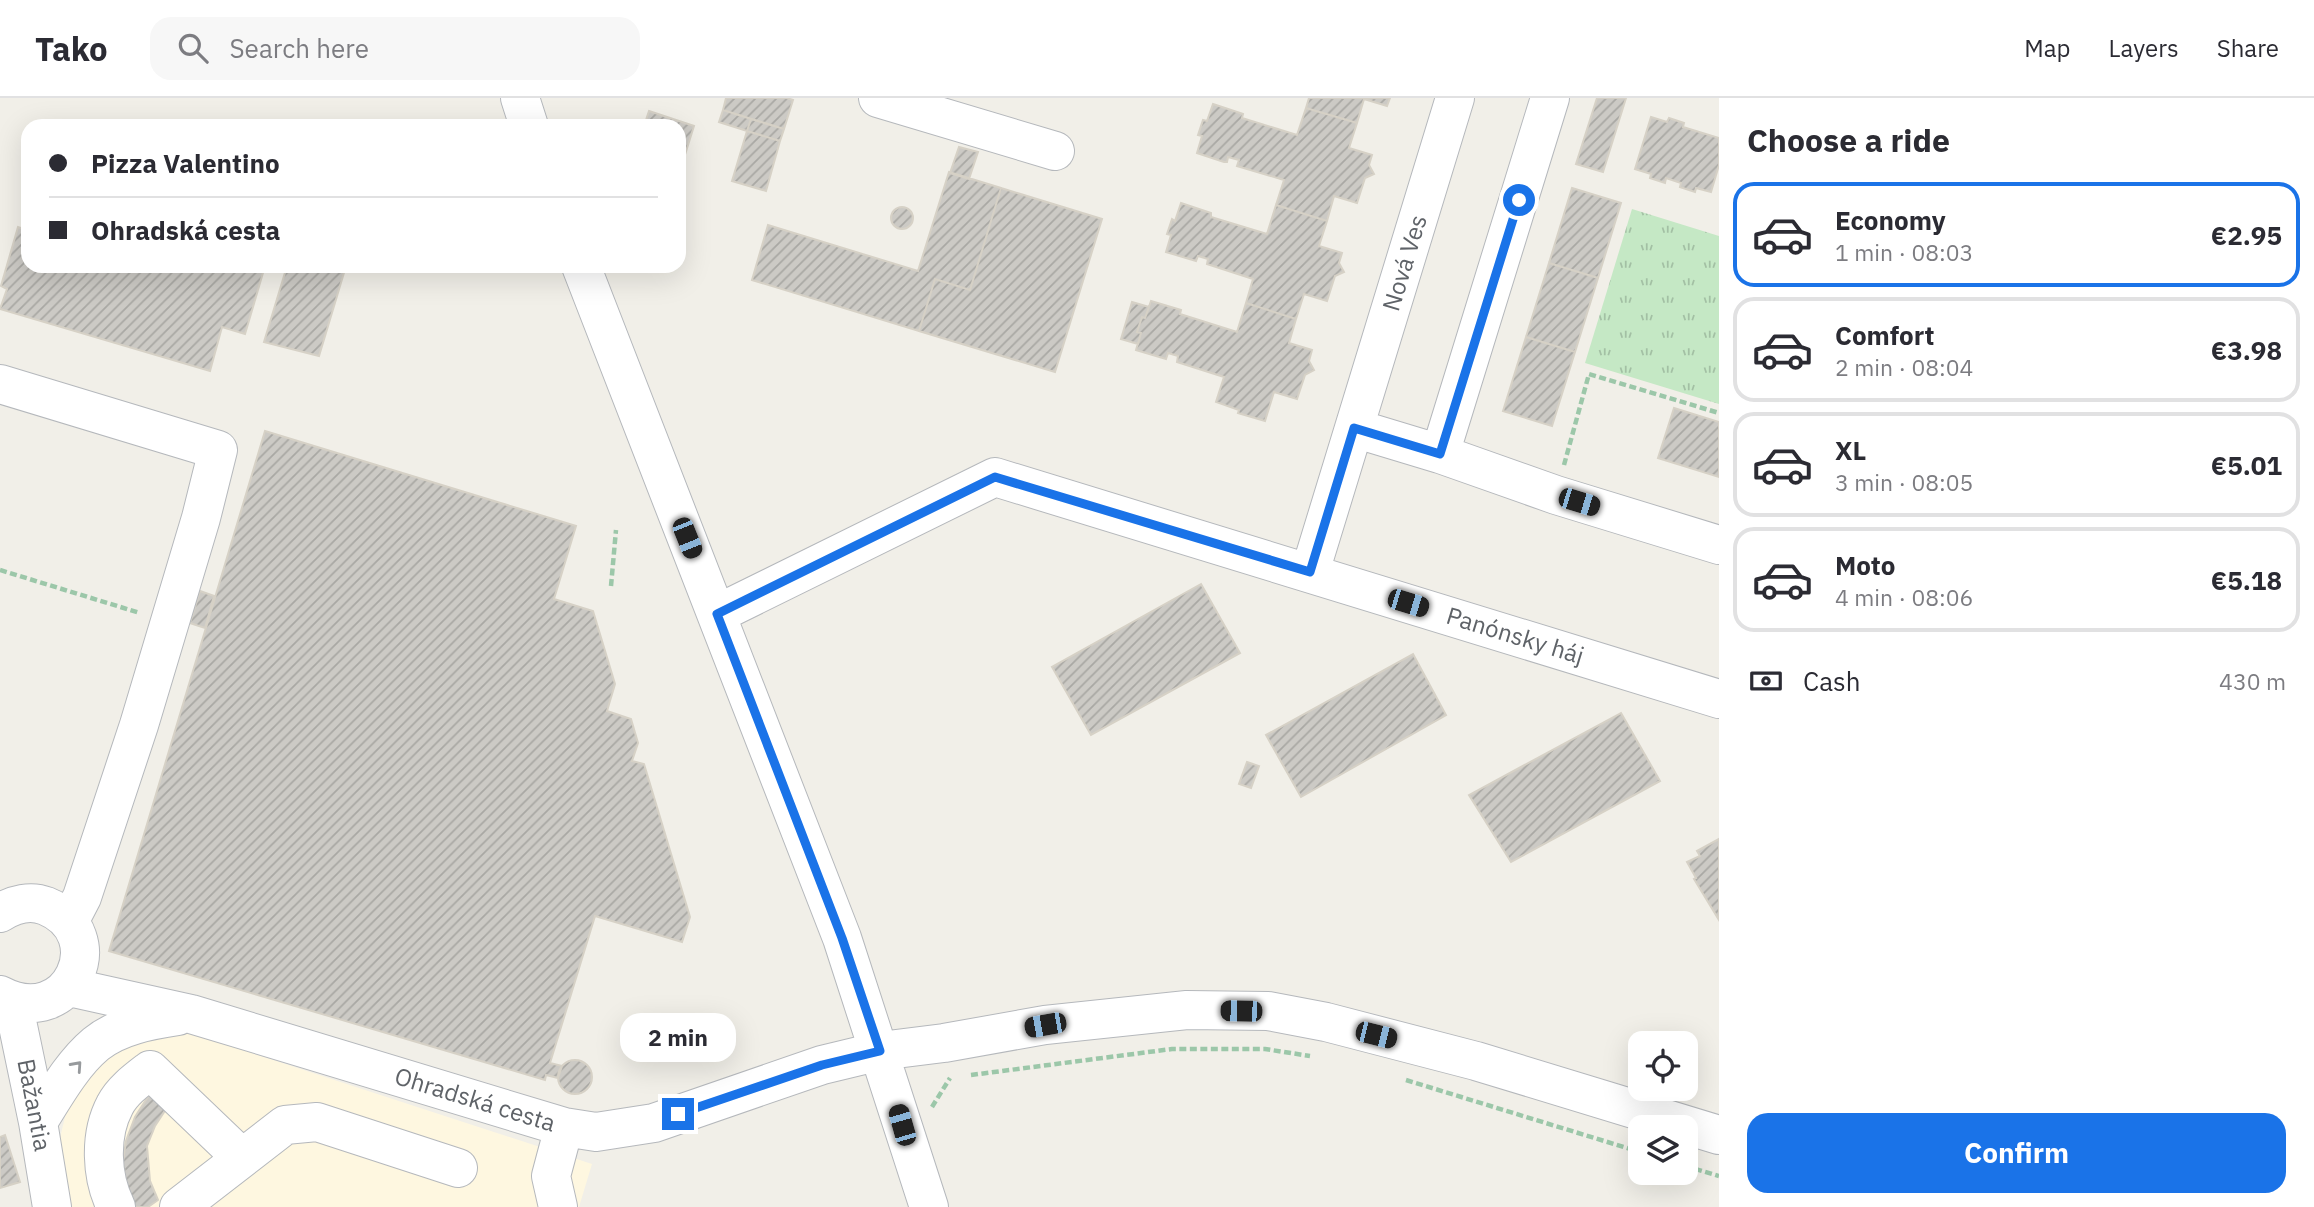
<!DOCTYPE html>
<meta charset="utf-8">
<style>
:root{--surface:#fff;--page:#f7f7f7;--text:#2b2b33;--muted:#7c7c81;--line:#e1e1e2;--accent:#1a73e8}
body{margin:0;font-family:"IBM Plex Sans",sans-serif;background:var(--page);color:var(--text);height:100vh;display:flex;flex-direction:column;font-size:26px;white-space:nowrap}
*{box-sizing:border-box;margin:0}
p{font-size:23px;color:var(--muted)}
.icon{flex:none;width:38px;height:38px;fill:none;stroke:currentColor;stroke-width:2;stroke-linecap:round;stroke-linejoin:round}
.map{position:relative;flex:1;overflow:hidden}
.panel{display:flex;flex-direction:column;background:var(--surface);width:595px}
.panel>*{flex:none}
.guide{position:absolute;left:21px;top:21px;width:665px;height:154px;border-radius:21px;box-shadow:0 7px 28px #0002;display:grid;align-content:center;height:154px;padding:0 28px;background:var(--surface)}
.tools{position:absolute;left:1628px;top:933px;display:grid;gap:14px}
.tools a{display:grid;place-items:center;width:70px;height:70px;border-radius:14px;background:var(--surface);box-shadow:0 7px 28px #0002;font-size:35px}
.end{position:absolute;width:32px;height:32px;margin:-16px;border:9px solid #1a73e8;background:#fff;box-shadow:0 0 0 4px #fff}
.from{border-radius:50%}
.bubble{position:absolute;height:49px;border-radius:21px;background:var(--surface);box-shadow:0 7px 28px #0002;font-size:23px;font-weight:700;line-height:49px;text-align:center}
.car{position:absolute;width:21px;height:42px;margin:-21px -10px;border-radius:9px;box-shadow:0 0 5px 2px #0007;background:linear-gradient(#222 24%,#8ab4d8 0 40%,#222 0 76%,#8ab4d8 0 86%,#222 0)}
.guide b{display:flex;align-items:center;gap:24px;height:66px;font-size:26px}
.guide b+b{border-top:2px solid var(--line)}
.guide i{width:18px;height:18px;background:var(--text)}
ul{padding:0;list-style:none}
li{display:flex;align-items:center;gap:21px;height:105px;margin:0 14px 10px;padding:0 14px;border:4px solid var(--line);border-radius:21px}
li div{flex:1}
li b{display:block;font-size:26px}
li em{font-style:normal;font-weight:700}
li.current{border-color:var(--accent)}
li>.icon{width:63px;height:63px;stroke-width:1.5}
h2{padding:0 28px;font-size:32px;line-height:84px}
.pay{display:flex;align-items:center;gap:18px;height:77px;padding:0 28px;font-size:26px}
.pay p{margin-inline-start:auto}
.primary-button{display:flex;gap:14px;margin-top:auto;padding:14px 28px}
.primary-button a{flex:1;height:80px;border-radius:21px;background:var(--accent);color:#fff;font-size:28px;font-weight:700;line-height:80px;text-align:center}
header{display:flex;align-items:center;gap:42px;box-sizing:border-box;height:98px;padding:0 35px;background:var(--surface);border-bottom:2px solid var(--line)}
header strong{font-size:33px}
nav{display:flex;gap:38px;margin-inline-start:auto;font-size:24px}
.search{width:490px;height:63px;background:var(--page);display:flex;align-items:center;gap:18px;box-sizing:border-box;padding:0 24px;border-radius:21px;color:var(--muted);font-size:26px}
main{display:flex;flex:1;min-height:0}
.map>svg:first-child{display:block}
</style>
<header>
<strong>Tako</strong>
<div class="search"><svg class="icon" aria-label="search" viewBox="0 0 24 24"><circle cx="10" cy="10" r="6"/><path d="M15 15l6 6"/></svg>Search here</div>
<nav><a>Map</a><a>Layers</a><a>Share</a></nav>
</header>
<main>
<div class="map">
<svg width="1719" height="1109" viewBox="0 0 1719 1109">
<defs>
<pattern id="park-tufts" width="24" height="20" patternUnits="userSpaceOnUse" patternTransform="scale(1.75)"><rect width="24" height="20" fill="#c5e8c5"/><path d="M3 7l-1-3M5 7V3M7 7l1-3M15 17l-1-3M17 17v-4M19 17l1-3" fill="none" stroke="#a3c0a4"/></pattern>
<pattern id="building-hatch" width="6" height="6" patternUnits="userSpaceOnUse" patternTransform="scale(1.75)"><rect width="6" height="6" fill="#cccac5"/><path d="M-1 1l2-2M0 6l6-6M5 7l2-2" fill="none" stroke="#a9a8a4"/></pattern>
</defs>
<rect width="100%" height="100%" fill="#f1efe8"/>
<path fill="#fef7e0" d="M181,932L592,1066L579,1109H72L58,1048L72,990L118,945Z"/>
<path fill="url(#park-tufts)" d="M1632,111L1719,138V306L1585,265Z"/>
<path fill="url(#building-hatch)" stroke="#d6d1c6" stroke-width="2" d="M726,0H787L793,2L784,31L723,12Z
M1309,0H1390L1387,8L1364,1L1357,25L1306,10Z
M1597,0H1626L1603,74L1576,66Z
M1213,6L1243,16L1242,20L1297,37L1306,10L1357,25L1349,50L1372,57L1369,67L1374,76L1365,80L1357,105L1334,98L1327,123L1276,107L1284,82L1237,68L1239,62L1228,59L1227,64H1224L1197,55L1202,38L1198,37L1203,22L1207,23Z
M723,12L751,21L747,33L719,24Z
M649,13L694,28L679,76V28H644Z
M1651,19L1667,24L1669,20L1684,25L1683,29L1719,40V67L1711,94L1696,90L1695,94L1680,89L1681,85L1666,80L1665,85L1650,80L1651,76L1635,71Z
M751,21L784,31L780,43L747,33Z
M747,33L780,43L766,93L732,83Z
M959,49L978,54L969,81L950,75Z
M949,74L1001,90L970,192L935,181L919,233L752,182L768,127L918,173Z
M1001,90L1102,121L1055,274L919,233L935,181L970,192Z
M1572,90L1621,105L1598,180L1549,165Z
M1181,105L1211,115V119L1267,136L1276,107L1327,123L1319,148L1342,155L1339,165L1344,174L1335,178L1327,203L1304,196L1296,221L1246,205L1253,181L1207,166L1208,161L1198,158L1196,163L1166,154L1171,137L1167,136L1172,121L1175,123Z
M891 120a11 11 0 1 1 22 0a11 11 0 1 1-22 0Z
M28,118V168H265L245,236L222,229L210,273L0,211L7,191L1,188L18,129L24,131Z
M1549,165L1598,180L1575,254L1526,239Z
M287,168H346L319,258L264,244Z
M1151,203L1181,212L1180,216L1237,234L1246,205L1296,221L1289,245L1312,252L1309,263L1314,272L1305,277L1297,301L1274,294L1265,323L1238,315L1239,312L1216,304L1224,279L1177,264L1178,258L1168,255L1166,261L1136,252L1141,235L1137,234L1142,219L1145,220Z
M1132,204L1149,209L1145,220L1142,219L1137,234L1141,235L1138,246L1121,241Z
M1526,239L1575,254L1552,328L1503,313Z
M1674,310L1719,324V379L1658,360Z
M265,333L576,428L554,501L593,513L615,586L607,613L631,621L638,645L632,663L644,666L690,819L682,844L595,818L550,965L562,968L558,980L546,977L545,982L109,853Z
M1201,486L1240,555L1091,637L1052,569Z
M200,493L214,498L205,530L190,525Z
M1413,556L1446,617L1301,699L1266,637Z
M1621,615L1660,683L1511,764L1469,697Z
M1247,664L1259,668L1251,690L1239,686Z
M1719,741V822L1694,781L1696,780L1687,764L1700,758L1697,753Z
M558 979a17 17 0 1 1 34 0a17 17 0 1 1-34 0Z
M151,994L166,1011L155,1028L147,1048L150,1083L158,1102L148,1109H135L127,1090L123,1063L126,1043L135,1019Z
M5,1037L20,1084L0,1090V1039Z"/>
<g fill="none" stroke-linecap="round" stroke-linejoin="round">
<g stroke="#b5b8bc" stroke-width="40">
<path id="minor" d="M520,0L529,28
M878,0L1055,53
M581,168L842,840L929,1109
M0,286L218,352L201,420L139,627L82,799L69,824
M1354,330L1440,356L1556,397L1719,447
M1440,356L1550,0
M1310,474L1455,0
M717,516L995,379L1719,601
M0,815C14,806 31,802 46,808C114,836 70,934 0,897
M69,889L191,916L564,1029L596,1034L654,1025L822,967L880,953L944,945L1045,927L1187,912L1268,913L1326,924L1476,963L1719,1037
M13,904L38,1024L52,1109
M38,1024C55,997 72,966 96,946C118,928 151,922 178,918
M116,1109C101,1079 99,1037 115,1007C122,993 137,982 150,972L242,1060
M179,1109L285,1027L317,1024L458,1070
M558,1109L551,1078L564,1029"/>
</g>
<path stroke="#9cc7a9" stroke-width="4.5" stroke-dasharray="7 3.5" stroke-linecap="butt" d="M1564,367L1589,276L1719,315
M0,472L140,515
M611,488L616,432
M971,977L1172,951H1265L1310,958
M1406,982L1640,1054
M932,1009L950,980
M1685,1068L1719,1078"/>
<use href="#minor" stroke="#fff" stroke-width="38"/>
</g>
<defs><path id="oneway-chevron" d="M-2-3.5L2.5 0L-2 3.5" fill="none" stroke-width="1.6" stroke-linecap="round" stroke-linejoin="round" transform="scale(1.75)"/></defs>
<use stroke="#979a9d" href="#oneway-chevron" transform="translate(77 968) rotate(-48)"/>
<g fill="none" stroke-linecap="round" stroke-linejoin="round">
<path stroke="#1a73e8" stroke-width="9" d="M678,1016L822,967L880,953L842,840L717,516L995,379L1310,474L1354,330L1440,356L1519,102"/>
</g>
<g text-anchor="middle" stroke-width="7" stroke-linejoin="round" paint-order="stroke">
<g font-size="24" fill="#5f6368" stroke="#fff">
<text transform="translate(1405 165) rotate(-73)" y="8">Nová Ves</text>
<text transform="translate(1515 538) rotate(17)" y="8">Panónsky háj</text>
<text transform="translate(475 1002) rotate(17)" y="8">Ohradská cesta</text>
<text transform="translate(34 1007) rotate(79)" y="8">Bažantia</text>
</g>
</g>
</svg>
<div class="tools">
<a><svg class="icon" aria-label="locate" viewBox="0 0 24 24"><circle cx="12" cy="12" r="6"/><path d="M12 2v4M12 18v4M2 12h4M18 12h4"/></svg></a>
<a><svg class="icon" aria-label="layers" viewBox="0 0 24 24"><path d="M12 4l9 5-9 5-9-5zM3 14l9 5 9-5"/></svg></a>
</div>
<i class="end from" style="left:1519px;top:102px"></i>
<i class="end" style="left:678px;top:1016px"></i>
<div class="bubble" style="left:620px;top:915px;width:116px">2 min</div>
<i class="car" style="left:1579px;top:404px;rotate:107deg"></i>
<i class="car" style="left:687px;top:440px;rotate:158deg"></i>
<i class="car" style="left:1408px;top:505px;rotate:107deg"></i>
<i class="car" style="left:1241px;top:913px;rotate:271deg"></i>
<i class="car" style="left:1045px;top:927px;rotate:260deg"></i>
<i class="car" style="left:1376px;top:937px;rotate:104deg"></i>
<i class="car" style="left:902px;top:1027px;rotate:344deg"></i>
<div class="guide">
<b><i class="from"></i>Pizza Valentino</b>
<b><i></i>Ohradská cesta</b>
</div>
</div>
<section class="panel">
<h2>Choose a ride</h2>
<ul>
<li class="current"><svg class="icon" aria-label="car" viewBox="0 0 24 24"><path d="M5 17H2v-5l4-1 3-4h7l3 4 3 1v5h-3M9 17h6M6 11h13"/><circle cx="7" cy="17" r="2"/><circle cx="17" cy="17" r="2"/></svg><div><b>Economy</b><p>1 min · 08:03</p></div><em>€2.95</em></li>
<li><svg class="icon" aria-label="car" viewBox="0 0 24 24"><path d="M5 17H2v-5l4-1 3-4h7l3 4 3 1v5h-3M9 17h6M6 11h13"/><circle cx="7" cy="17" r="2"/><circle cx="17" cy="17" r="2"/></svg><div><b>Comfort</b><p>2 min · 08:04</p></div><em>€3.98</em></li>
<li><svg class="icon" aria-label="car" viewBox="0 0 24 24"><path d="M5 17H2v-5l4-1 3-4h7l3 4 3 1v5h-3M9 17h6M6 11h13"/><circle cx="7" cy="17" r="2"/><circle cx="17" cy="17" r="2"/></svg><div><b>XL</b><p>3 min · 08:05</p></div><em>€5.01</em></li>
<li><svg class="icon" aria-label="car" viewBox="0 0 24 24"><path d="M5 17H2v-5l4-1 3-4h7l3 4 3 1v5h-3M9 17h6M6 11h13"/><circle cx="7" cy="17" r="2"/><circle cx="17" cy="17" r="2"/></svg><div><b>Moto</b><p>4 min · 08:06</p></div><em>€5.18</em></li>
</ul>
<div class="pay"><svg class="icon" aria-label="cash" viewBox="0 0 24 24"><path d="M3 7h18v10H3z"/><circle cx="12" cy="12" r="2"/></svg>Cash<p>430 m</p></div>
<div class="primary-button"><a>Confirm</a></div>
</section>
</main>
